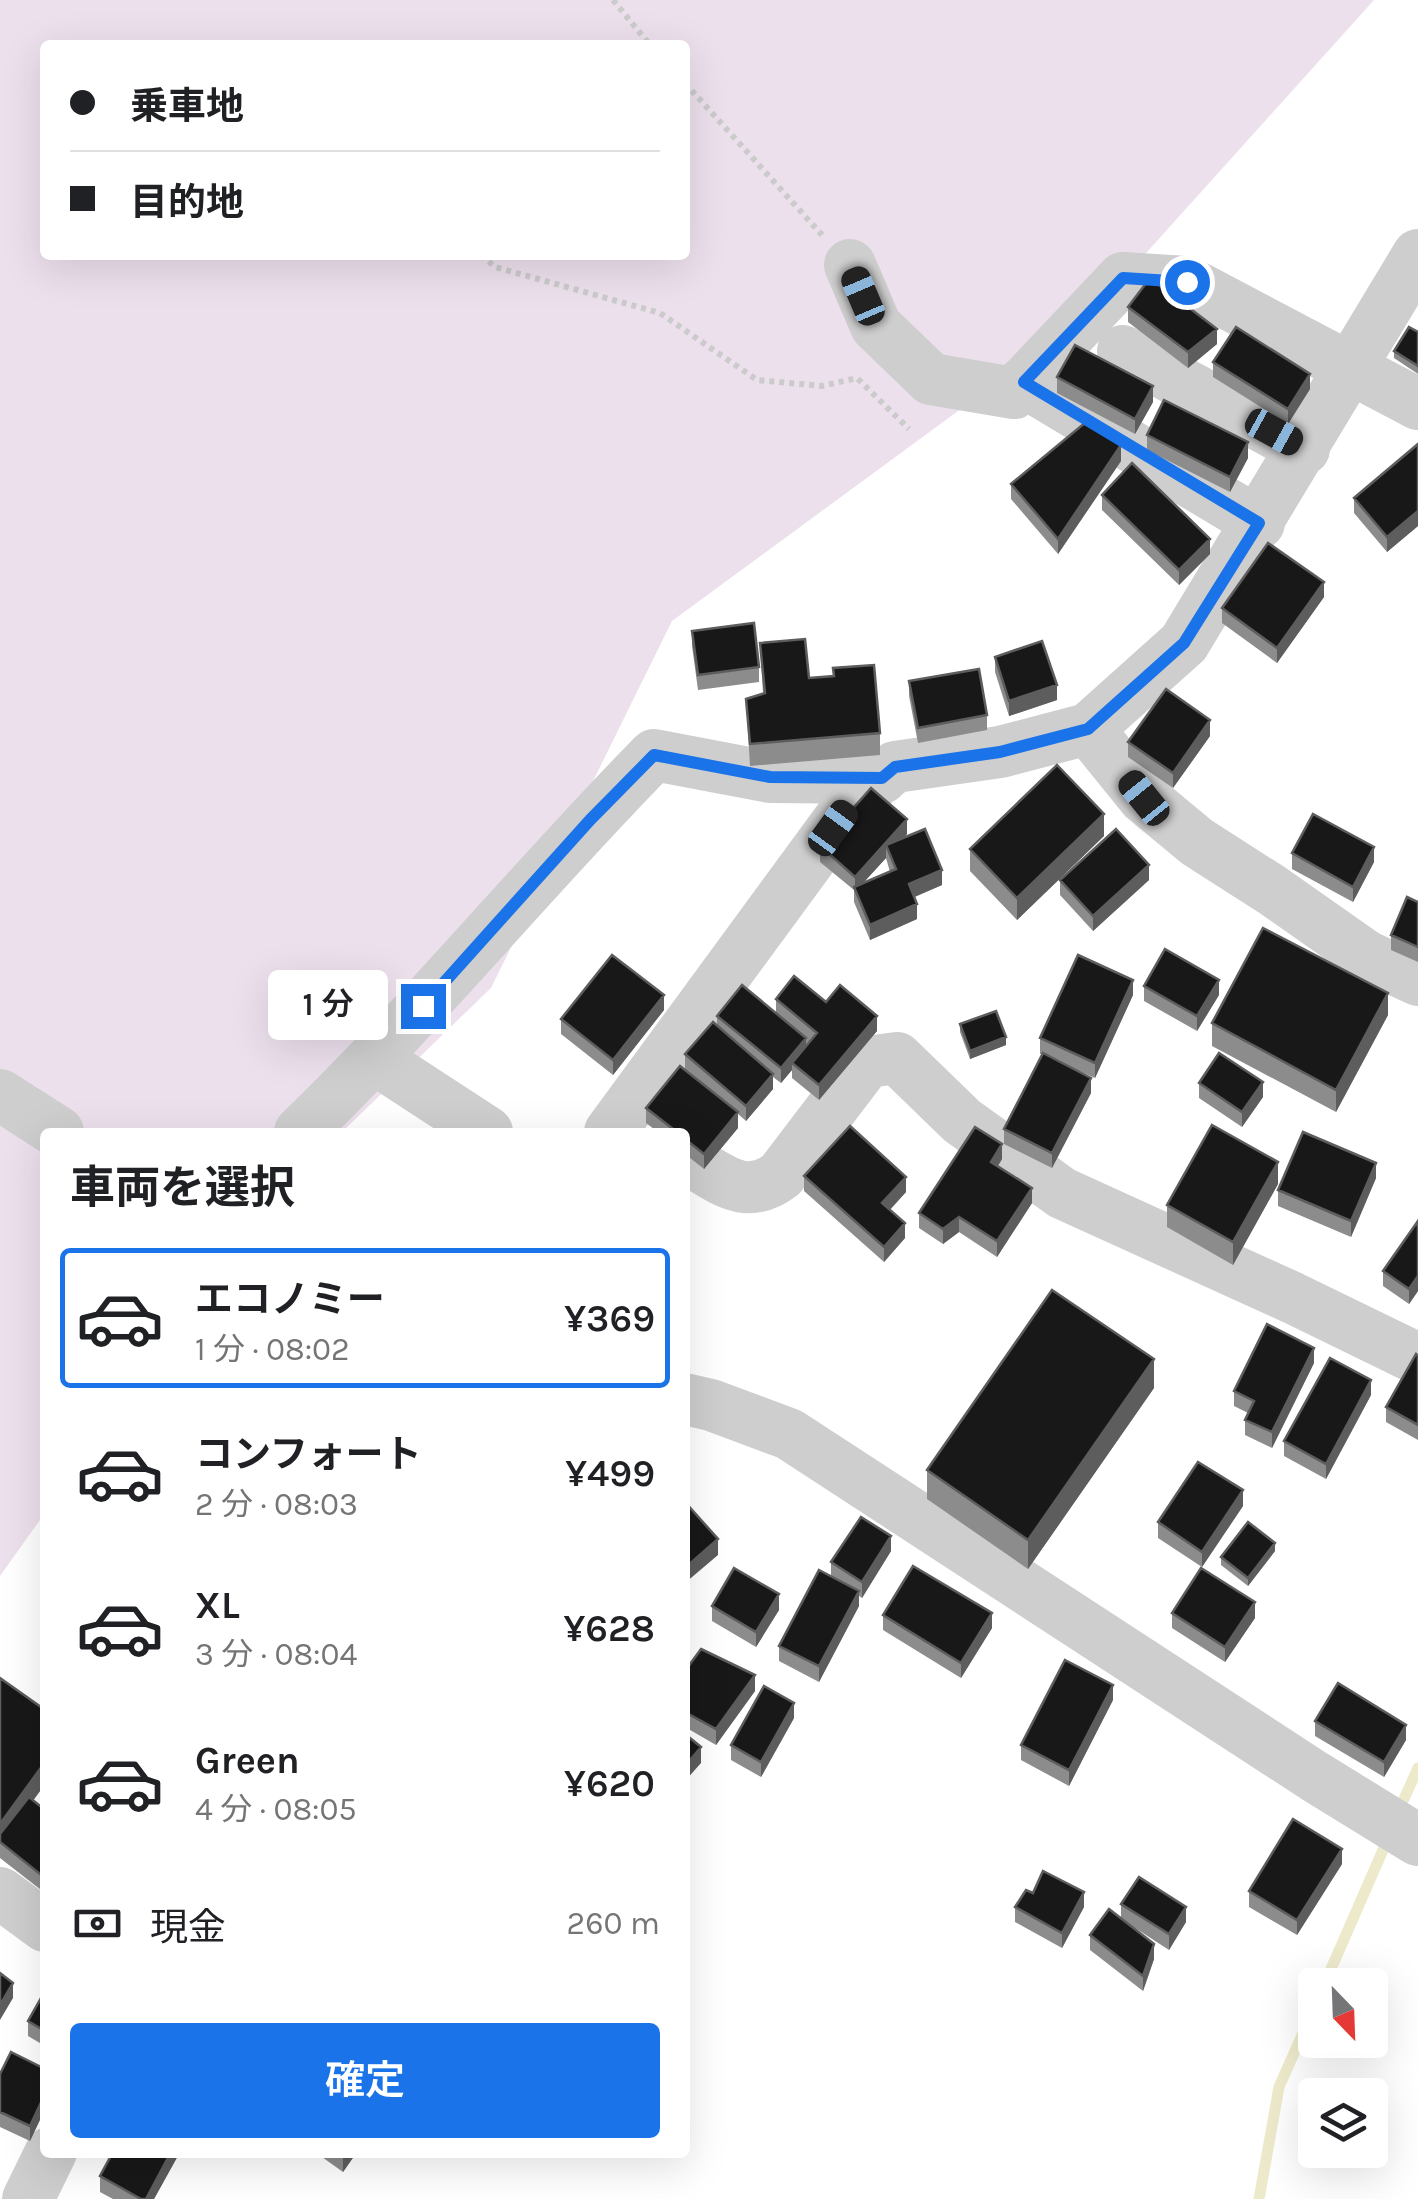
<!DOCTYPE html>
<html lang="ja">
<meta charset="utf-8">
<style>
:root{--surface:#fff;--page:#f6f6f6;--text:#202124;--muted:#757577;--line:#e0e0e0;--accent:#1a73e8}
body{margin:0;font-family:Karla,"Noto Sans JP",sans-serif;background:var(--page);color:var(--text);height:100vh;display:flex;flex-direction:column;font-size:38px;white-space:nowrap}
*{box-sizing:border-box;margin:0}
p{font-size:32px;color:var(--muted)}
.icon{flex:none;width:55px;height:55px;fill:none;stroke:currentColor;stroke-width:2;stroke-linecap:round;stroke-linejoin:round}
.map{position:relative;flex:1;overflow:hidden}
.side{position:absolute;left:40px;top:1128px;width:650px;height:1030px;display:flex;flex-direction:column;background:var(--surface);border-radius:10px;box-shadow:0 10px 40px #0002}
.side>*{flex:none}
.guide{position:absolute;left:40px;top:40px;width:650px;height:220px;border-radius:10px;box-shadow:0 10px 40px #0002;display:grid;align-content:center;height:220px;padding:0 30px;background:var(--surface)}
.needle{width:65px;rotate:157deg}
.fabs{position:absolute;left:1298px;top:1968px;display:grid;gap:20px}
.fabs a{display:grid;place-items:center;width:90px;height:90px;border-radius:10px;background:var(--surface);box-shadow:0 10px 40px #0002;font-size:50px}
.end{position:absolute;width:45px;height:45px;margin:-22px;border:12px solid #1a73e8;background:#fff;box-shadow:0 0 0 5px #fff}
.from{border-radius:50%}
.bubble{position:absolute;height:70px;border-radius:10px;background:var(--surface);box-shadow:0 10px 40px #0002;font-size:32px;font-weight:600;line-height:70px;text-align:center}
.car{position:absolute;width:30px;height:60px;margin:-30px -15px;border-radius:12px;box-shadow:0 0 8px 2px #0007;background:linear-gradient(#222 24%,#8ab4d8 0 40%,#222 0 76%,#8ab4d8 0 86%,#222 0)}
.guide b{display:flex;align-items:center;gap:35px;height:95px;font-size:38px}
.guide b+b{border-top:2px solid var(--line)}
.guide i{width:25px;height:25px;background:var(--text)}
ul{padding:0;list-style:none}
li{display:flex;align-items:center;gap:30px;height:140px;margin:0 20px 15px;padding:0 10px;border:5px solid transparent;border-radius:10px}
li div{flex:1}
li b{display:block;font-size:38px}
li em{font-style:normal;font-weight:600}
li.on{border-color:var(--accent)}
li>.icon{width:90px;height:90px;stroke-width:1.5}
h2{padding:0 30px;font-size:45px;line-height:120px}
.pay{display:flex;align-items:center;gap:25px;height:110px;padding:0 30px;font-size:38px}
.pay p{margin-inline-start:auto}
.action{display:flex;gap:20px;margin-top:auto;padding:20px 30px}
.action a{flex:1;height:115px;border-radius:10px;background:var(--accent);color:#fff;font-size:40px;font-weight:600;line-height:115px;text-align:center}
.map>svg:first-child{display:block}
</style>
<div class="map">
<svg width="1418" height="2199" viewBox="0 0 1418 2199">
<rect width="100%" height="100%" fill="#fff"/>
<path fill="#ede0ed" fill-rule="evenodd" d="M0,0H1374L1093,312L672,621L491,988L342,1132H45V1513L0,1576ZM45,45H685V255H45Z"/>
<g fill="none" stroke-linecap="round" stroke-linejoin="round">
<path stroke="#edeacc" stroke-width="11" d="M1404,1799L1418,1768
M1324,1985L1386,1843
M1259,2199L1279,2087L1315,2006"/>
<path stroke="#cbcbcb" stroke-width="6" stroke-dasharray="5 5" stroke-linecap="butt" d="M613,0L650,45
M685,83L822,235
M481,255L495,267L660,313L757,380L822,386L857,378L909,429"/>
<path stroke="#cecece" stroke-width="52" d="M850,265L876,326L931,379L1014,393L1123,278L1187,282L1418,404
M1123,351L1304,449
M1024,382L1259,523
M1088,729L1144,798L1197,842L1272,890L1366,956L1418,980
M375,1059L487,1132
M0,1095L58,1132
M300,1132C424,1012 533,878 654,755L770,777L882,778
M610,1132L855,798L895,767L1000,752L1088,729L1184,643L1418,255
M685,1158C720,1177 744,1203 781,1175L867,1062L897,1058L962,1121L1062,1193L1293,1298L1418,1359
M685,1399L711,1405L789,1434L1314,1776L1418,1840
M0,1893L45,1926
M28,2199L51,2152"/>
</g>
<path fill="#8c8c8c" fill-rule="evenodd" d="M1128,307L1217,344L1188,368L1128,322Z
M1418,332V374L1394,358V351Z
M1213,362L1310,389L1288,424L1213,377Z
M1057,377L1153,402L1135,434L1057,393Z
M1147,435L1248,458L1230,492L1147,450Z
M1418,444V526L1387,552L1354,513V498Z
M1121,461L1058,554L1011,499V484Z
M1102,495L1210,554L1179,585L1102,510Z
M1324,597L1277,663L1222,623V608Z
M692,631L759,667V682L698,690L692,646Z
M760,643L880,733V755L750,766L746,699L763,693Z
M995,657L1057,700L1009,716L995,672Z
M909,681L987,715V730L918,743L909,696Z
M1210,736L1173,788L1128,757V742Z
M907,834L903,838L942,885L915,897L917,919L870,940L854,902V890L820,862V846ZM886,858L890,872L863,883Z
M1104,836L1017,920L970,871V849Z
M1292,853L1374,862L1353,902L1292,869Z
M1060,880H1149L1093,931L1060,895Z
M1418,902V962L1391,950V935Z
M1144,986L1219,995L1197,1031L1144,1001Z
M1133,995L1095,1078L1068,1066L1091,1093L1052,1168L1004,1144V1129L1042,1054H1040V1038Z
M776,999L826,1002L877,1031L819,1100L792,1078V1070L781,1083L773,1077V1089L746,1121L738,1114V1128L704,1169L685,1154V1132H658L646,1123V1108L685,1069V1054L717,1026V1016L776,1012Z
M664,1010L613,1075L561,1034V1019Z
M1388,1015L1336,1112L1212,1046V1023Z
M960,1024L1006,1045L970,1059L960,1032Z
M1199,1083L1263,1097L1242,1127L1199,1098Z
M1002,1159L998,1166L1032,1203L997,1257L959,1232L943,1244L919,1228V1213Z
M804,1176L906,1192L890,1210L905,1238L884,1262L804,1191Z
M1376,1178L1351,1237L1278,1206V1190Z
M1278,1184L1233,1265L1167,1227V1205Z
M1418,1221V1291L1409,1304L1383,1286V1271Z
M1418,1356V1440L1386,1422V1407Z
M1314,1363L1272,1448L1245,1435V1420L1248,1413L1234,1406V1391Z
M1154,1388L1028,1569L927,1499V1470Z
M1371,1395L1326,1479L1284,1456V1441Z
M1243,1506L1202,1567L1158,1538V1522Z
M891,1551L862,1598L859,1596V1606L819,1682L779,1661V1646L831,1576V1562Z
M1275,1551L1248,1586L1221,1565V1557Z
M712,1606L779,1610L756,1647L712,1621Z
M1172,1613L1255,1618L1225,1662L1172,1628Z
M883,1615L992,1628L961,1678L883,1630Z
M685,1671L755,1691L716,1745L685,1727Z
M0,1678L45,1710V1794L40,1791L33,1800L45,1810V1893L0,1858Z
M1113,1700L1069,1786L1021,1760V1745Z
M794,1718L761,1777L731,1760V1745Z
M1315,1721L1406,1740L1384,1777L1315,1736Z
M1342,1864L1297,1935L1249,1907V1891Z
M1033,1893L1084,1907L1062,1948L1015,1922V1907Z
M1121,1904L1186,1922L1169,1950L1129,1924L1154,1959L1143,1991L1090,1950V1935L1121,1918Z
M45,1991V2046L28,2036V2021Z
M45,2069V2109L30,2141L0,2127V2074Z
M113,2152H180L154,2199H113L100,2192V2176Z
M315,2152H357L343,2172Z"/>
<path fill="#5d5d5d" d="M1217,329V344L1188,368V352Z
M1310,374V389L1288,424V409Z
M1153,386V402L1135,434V419Z
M1248,442V458L1230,492V477Z
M1121,445V461L1058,554V539Z
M1418,511V526L1387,552V537Z
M1210,539V554L1179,585V570Z
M1324,582V597L1277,663V648Z
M1057,685V700L1009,716V701Z
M1210,720V736L1173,788V773Z
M1104,814V836L1017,920V898Z
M907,819V834L889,854L886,845V858L855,892V877Z
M1374,847V862L1353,902V887Z
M1149,865V880L1093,931V916Z
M942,870V885L909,899V884Z
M917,904V919L870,940V925Z
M1133,980V995L1095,1078V1063Z
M1219,980V995L1197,1031V1016Z
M1388,993V1015L1336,1112V1090Z
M664,995V1010L613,1075V1060Z
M877,1016V1031L819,1100V1085Z
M1006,1037V1045L970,1059V1051Z
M806,1038V1053L792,1063V1070L781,1083V1068Z
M773,1074V1089L746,1121V1106Z
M1091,1078V1093L1052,1168V1153Z
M1263,1082V1097L1242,1127V1112Z
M738,1112V1128L704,1169V1154Z
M1002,1144V1159L991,1177V1162Z
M1278,1162V1184L1233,1265V1242Z
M1376,1163V1178L1351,1237V1221Z
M906,1177V1192L882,1218V1203Z
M1032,1188V1203L997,1257V1241Z
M959,1217V1232L943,1244V1229Z
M905,1223V1238L884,1262V1247Z
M1418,1276V1291L1409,1304V1289Z
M1314,1348V1363L1272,1448V1432Z
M1154,1359V1388L1028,1569V1540Z
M1371,1380V1395L1326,1479V1464Z
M1243,1490V1506L1202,1567V1552Z
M891,1536V1551L862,1598V1582Z
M718,1539V1555L685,1583V1568Z
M1275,1543V1551L1248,1586V1578Z
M859,1591V1606L819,1682V1666Z
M779,1594V1610L756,1647V1632Z
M1255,1602V1618L1225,1662V1647Z
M992,1613V1628L961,1678V1663Z
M755,1675V1691L716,1745V1729Z
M1113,1685V1700L1069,1786V1770Z
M794,1703V1718L761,1777V1762Z
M1406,1725V1740L1384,1777V1762Z
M701,1747V1763L685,1781V1766Z
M40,1769V1791L2,1844L0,1842V1824Z
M1342,1849V1864L1297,1935V1920Z
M1084,1892V1907L1062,1948V1933Z
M1186,1907V1922L1169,1950V1934Z
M1154,1944V1959L1143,1991V1976Z
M13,1983V1998L0,2020V2005Z
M45,2094V2109L30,2141V2126Z
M171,2152H180L154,2199H146Z
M346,2152H357L343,2172V2157Z"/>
<path fill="#181818" stroke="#5d5d5d" stroke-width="2.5" d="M1150,278L1217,329L1188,352L1128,307Z
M1236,327L1310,374L1288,409L1213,362Z
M1409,327L1418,332V366L1394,351Z
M1075,345L1153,386L1135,419L1057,377Z
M1164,400L1248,442L1230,477L1147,435Z
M1086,422L1121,445L1058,539L1011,484Z
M1418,444V511L1387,537L1354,498Z
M1132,463L1210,539L1179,570L1102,495Z
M1268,543L1324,582L1277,648L1222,608Z
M754,623L759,667L698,675L692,631Z
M805,639L809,678L834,676L833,668L874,665L880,733L750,744L746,699L765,693L760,643Z
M1042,641L1057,685L1009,701L995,657Z
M979,669L987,715L918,728L909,681Z
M1166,689L1210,720L1173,773L1128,742Z
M1057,765L1104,814L1017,898L970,849Z
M871,788L907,819L855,877L820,846Z
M1313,814L1374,847L1353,887L1292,853Z
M925,829L942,870L909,884L917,904L870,925L854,887L896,869L886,845Z
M1116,829L1149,865L1093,916L1060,880Z
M1407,897L1418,902V947L1391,935Z
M1263,928L1388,993L1336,1090L1212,1023Z
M1165,949L1219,980L1197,1016L1144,986Z
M612,955L664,995L613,1060L561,1019Z
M1078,955L1133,980L1095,1063L1040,1038Z
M794,976L826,1002L840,985L877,1016L819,1085L792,1063L817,1033L776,999Z
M742,985L806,1038L781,1068L717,1016Z
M996,1011L1006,1037L970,1051L960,1024Z
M713,1022L773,1074L746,1106L685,1054Z
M1043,1053L1091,1078L1052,1153L1004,1129Z
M1219,1053L1263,1082L1242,1112L1199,1083Z
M680,1066L738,1112L704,1154L685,1139V1132H677L646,1108Z
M1212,1125L1278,1162L1233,1242L1167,1205Z
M850,1126L906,1177L882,1203L905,1223L884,1247L804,1176Z
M975,1127L1002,1144L991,1162L1032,1188L997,1241L959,1217L943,1229L919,1213Z
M1303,1132L1376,1163L1351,1221L1278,1190Z
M1418,1221V1276L1409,1289L1383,1271Z
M1052,1290L1154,1359L1028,1540L927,1470Z
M1267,1324L1314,1348L1272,1432L1245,1420L1254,1401L1234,1391Z
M1416,1354L1418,1356V1425L1386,1407Z
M1330,1358L1371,1380L1326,1464L1284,1441Z
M1198,1462L1243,1490L1202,1552L1158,1522Z
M685,1502L718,1539L685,1568Z
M861,1517L891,1536L862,1582L831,1562Z
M1248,1522L1275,1543L1248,1578L1221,1557Z
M913,1566L992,1613L961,1663L883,1615Z
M734,1568L779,1594L756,1632L712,1606Z
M1201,1568L1255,1602L1225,1647L1172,1613Z
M819,1570L859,1591L819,1666L779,1646Z
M701,1649L755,1675L716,1729L685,1712V1671Z
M1065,1660L1113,1685L1069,1770L1021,1745Z
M0,1678L45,1710V1772L40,1769L0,1824Z
M1338,1683L1406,1725L1384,1762L1315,1721Z
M764,1686L794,1703L761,1762L731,1745Z
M685,1734L701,1747L685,1766Z
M29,1797L45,1810V1878L0,1842V1834Z
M1293,1819L1342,1849L1297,1920L1249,1891Z
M1043,1871L1084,1892L1062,1933L1015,1907L1026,1890L1033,1893Z
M1139,1877L1186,1907L1169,1934L1121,1904Z
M1109,1909L1154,1944L1143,1976L1090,1935Z
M0,1973L13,1983L0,2005Z
M45,1991V2031L28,2021Z
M11,2052L45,2069V2094L30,2126L0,2112V2074Z
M113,2152H171L146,2199H141L100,2176Z"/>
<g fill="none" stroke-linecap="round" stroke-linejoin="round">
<path stroke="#1a73e8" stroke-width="12" d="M423,1006L590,820L654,755L770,777L882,778L895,767L1000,752L1088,729L1184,643L1259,523L1024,382L1123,278L1187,282"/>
</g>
</svg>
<div class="fabs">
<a><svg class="needle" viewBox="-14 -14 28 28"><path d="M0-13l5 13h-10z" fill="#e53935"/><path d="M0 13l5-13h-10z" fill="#757577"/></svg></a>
<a><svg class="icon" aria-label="layers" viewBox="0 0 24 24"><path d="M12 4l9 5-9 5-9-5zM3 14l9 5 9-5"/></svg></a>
</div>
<i class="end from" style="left:1187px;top:282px"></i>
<i class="end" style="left:423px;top:1006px"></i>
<div class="bubble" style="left:268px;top:970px;width:120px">1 分</div>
<i class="car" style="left:863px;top:296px;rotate:337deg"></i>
<i class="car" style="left:1274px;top:432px;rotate:119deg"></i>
<i class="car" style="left:1144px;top:798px;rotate:321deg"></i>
<i class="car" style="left:833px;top:828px;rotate:36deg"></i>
<div class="guide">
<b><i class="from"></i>乗車地</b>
<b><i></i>目的地</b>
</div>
<section class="side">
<h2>車両を選択</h2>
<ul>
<li class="on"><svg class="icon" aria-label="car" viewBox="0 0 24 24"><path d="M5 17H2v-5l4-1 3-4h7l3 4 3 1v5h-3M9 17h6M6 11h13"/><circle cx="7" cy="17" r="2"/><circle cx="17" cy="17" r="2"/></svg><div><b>エコノミー</b><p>1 分 · 08:02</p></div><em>¥369</em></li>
<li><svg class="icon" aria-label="car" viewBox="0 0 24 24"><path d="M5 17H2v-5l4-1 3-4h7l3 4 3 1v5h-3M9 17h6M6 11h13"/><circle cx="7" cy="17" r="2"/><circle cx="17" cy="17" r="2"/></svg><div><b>コンフォート</b><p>2 分 · 08:03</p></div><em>¥499</em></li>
<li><svg class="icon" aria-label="car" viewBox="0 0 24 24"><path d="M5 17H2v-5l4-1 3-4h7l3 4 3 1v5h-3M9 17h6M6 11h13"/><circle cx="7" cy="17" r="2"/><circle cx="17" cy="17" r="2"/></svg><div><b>XL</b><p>3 分 · 08:04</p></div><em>¥628</em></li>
<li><svg class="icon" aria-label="car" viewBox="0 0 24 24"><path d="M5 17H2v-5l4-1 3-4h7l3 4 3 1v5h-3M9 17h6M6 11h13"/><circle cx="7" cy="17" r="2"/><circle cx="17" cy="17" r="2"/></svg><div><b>Green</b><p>4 分 · 08:05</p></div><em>¥620</em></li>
</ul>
<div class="pay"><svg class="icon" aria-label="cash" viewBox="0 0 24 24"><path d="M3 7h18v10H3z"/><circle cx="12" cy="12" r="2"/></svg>現金<p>260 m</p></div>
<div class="action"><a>確定</a></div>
</section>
</div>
